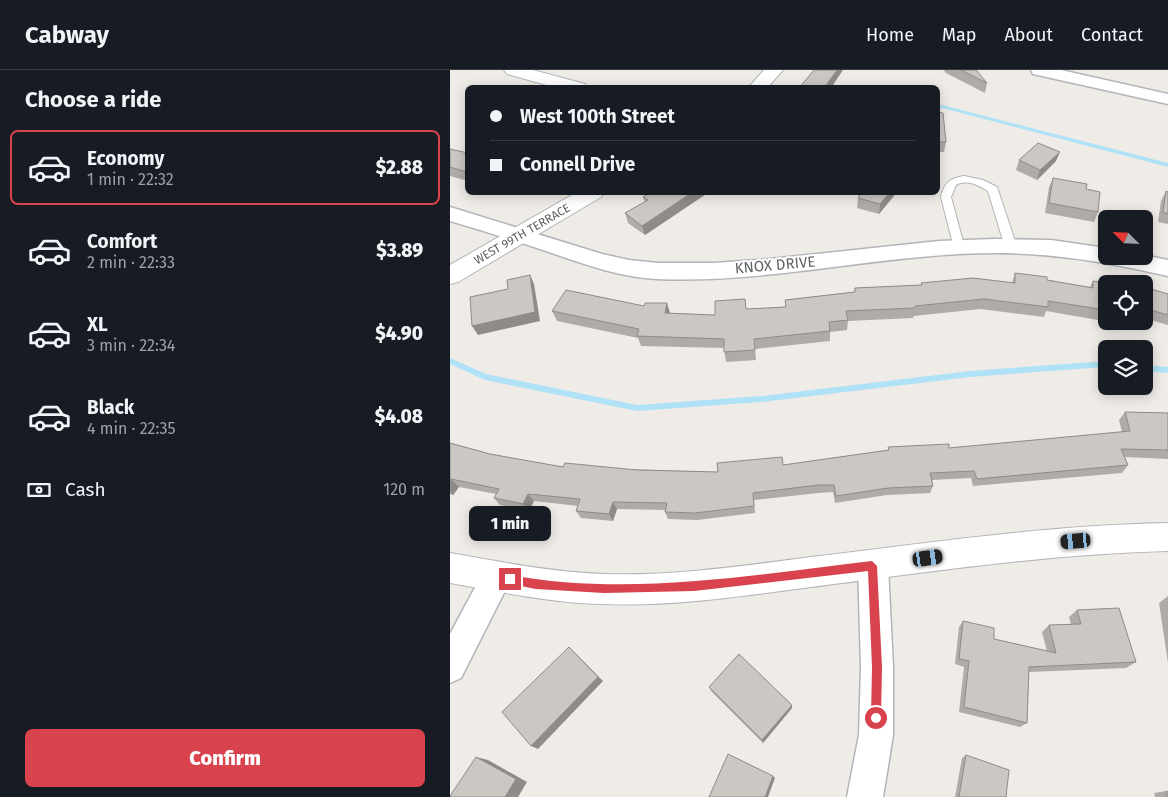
<!DOCTYPE html>
<meta charset="utf-8">
<style>
:root{--surface:#171b24;--page:#20242c;--text:#f1f3f6;--muted:#9ea1a6;--line:#363941;--accent:#d9434d}
body{margin:0;font-family:"Fira Sans",sans-serif;background:var(--page);color:var(--text);height:100vh;display:flex;flex-direction:column;font-size:19px;white-space:nowrap}
*{box-sizing:border-box;margin:0}
p{font-size:16px;color:var(--muted)}
.icon{flex:none;width:28px;height:28px;fill:none;stroke:currentColor;stroke-width:2;stroke-linecap:round;stroke-linejoin:round}
.map{position:relative;flex:1;overflow:hidden}
.panel{display:flex;flex-direction:column;background:var(--surface);width:450px}
.panel>*{flex:none}
.banner{position:absolute;left:15px;top:15px;width:475px;height:110px;border-radius:8px;box-shadow:0 2px 12px #0003;display:grid;align-content:center;height:110px;padding:0 25px;background:var(--surface)}
.needle{width:32px;rotate:294deg}
.fabs{position:absolute;left:648px;top:140px;display:grid;gap:10px}
.fabs a{display:grid;place-items:center;width:55px;height:55px;border-radius:8px;background:var(--surface);box-shadow:0 2px 12px #0003;font-size:25px}
.end{position:absolute;width:22px;height:22px;margin:-11px;border:6px solid #d9434d;background:#fff;box-shadow:0 0 0 2px #fff}
.from{border-radius:50%}
.bubble{position:absolute;height:35px;border-radius:8px;background:var(--surface);box-shadow:0 2px 12px #0003;font-size:16px;font-weight:800;line-height:35px;text-align:center}
.car{position:absolute;width:15px;height:30px;margin:-15px -8px;border-radius:6px;box-shadow:0 0 4px 1px #0007;background:linear-gradient(#222 24%,#8ab4d8 0 40%,#222 0 76%,#8ab4d8 0 86%,#222 0)}
.banner b{display:flex;align-items:center;gap:18px;height:48px;font-size:19px}
.banner b+b{border-top:1px solid var(--line)}
.banner i{width:12px;height:12px;background:var(--text)}
ul{padding:0;list-style:none}
li{display:flex;align-items:center;gap:15px;height:75px;margin:0 10px 8px;padding:0 15px;border:2px solid transparent;border-radius:8px}
li div{flex:1}
li b{display:block;font-size:19px}
li em{font-style:normal;font-weight:800}
li.current{border-color:var(--accent)}
li>.icon{width:45px;height:45px;stroke-width:1.5}
h2{padding:0 25px;font-size:22px;line-height:60px}
.pay{display:flex;align-items:center;gap:12px;height:55px;padding:0 25px;font-size:19px}
.pay p{margin-inline-start:auto}
.action{display:flex;gap:10px;margin-top:auto;padding:10px 25px}
.action a{flex:1;height:58px;border-radius:8px;background:var(--accent);color:#fff;font-size:20px;font-weight:800;line-height:58px;text-align:center}
header{display:flex;align-items:center;gap:30px;box-sizing:border-box;height:70px;padding:0 25px;background:var(--surface);border-bottom:1px solid var(--line)}
header strong{font-size:24px}
nav{display:flex;gap:28px;margin-inline-start:auto;font-size:18px}
main{display:flex;flex:1;min-height:0}
.map>svg:first-child{display:block}
</style>
<header>
<strong>Cabway</strong>
<nav><a>Home</a><a>Map</a><a>About</a><a>Contact</a></nav>
</header>
<main>
<section class="panel">
<h2>Choose a ride</h2>
<ul>
<li class="current"><svg class="icon" aria-label="car" viewBox="0 0 24 24"><path d="M5 17H2v-5l4-1 3-4h7l3 4 3 1v5h-3M9 17h6M6 11h13"/><circle cx="7" cy="17" r="2"/><circle cx="17" cy="17" r="2"/></svg><div><b>Economy</b><p>1 min · 22:32</p></div><em>$2.88</em></li>
<li><svg class="icon" aria-label="car" viewBox="0 0 24 24"><path d="M5 17H2v-5l4-1 3-4h7l3 4 3 1v5h-3M9 17h6M6 11h13"/><circle cx="7" cy="17" r="2"/><circle cx="17" cy="17" r="2"/></svg><div><b>Comfort</b><p>2 min · 22:33</p></div><em>$3.89</em></li>
<li><svg class="icon" aria-label="car" viewBox="0 0 24 24"><path d="M5 17H2v-5l4-1 3-4h7l3 4 3 1v5h-3M9 17h6M6 11h13"/><circle cx="7" cy="17" r="2"/><circle cx="17" cy="17" r="2"/></svg><div><b>XL</b><p>3 min · 22:34</p></div><em>$4.90</em></li>
<li><svg class="icon" aria-label="car" viewBox="0 0 24 24"><path d="M5 17H2v-5l4-1 3-4h7l3 4 3 1v5h-3M9 17h6M6 11h13"/><circle cx="7" cy="17" r="2"/><circle cx="17" cy="17" r="2"/></svg><div><b>Black</b><p>4 min · 22:35</p></div><em>$4.08</em></li>
</ul>
<div class="pay"><svg class="icon" aria-label="cash" viewBox="0 0 24 24"><path d="M3 7h18v10H3z"/><circle cx="12" cy="12" r="2"/></svg>Cash<p>120 m</p></div>
<div class="action"><a>Confirm</a></div>
</section>
<div class="map">
<svg width="718" height="727" viewBox="0 0 718 727">
<rect width="100%" height="100%" fill="#efece7"/>
<g fill="none" stroke-linecap="round" stroke-linejoin="round">
<path fill="#afe2f7" fill-rule="evenodd" d="M488,34L718,93V97L488,37Z
M0,288L36,304L187,335L311,326L520,301L656,291V297L520,307L311,332L187,341L35,310L0,294Z
M694,295L718,297V303L694,301Z"/>
<g stroke="#b2b5b7" stroke-width="2">
<path id="service" d="M514,106L533,110L547,117L567,177L565,180H557L555,177L538,121C528,115 517,109 506,115L501,127L515,179L509,183L505,182L491,127C494,113 500,108 514,106Z"/>
</g>
<g stroke="#b2b5b7" stroke-width="3">
<path id="minor" d="M581,0H611L718,24V34L583,4Z
M0,137L152,184L179,190L208,193H264L320,189L489,171L545,169L601,170L656,178V186L694,185L718,190V206C661,193 605,183 546,183C433,183 321,214 207,209C167,207 128,192 90,179C60,169 30,160 0,151Z
M423,482L434,486L438,496L443,597V665L433,727H397L409,665L411,597L408,496L412,486Z
M47,493L58,497L62,507L11,608L0,613V564L36,497Z"/>
</g>
<g stroke="#b2b5b7" stroke-width="2">
<path id="tertiary" d="M54,0H83L135,14L138,18H107L57,4Z
M314,0H333L317,18H298Z
M127,122H154L151,127L8,212L0,214V195Z
M718,453V481C598,484 480,502 361,517C292,526 223,537 153,534C102,533 51,522 0,513V483C51,492 102,502 154,504C223,506 292,496 361,487C480,473 598,455 718,453Z"/>
</g>
<use href="#service" fill="#fff" fill-rule="evenodd"/>
<use href="#minor" fill="#fff" fill-rule="evenodd"/>
<use href="#tertiary" fill="#fff" fill-rule="evenodd"/>
</g>
<path fill="#afaba8" d="M494,0H526L537,13L535,23L496,3Z
M488,42L496,72L494,82H488Z
M0,79L18,83V111L0,106Z
M569,90L606,91L587,110L566,100Z
M603,108L636,119L648,142L644,152L595,143L599,117Z
M716,121L718,122V154L708,152L711,131Z
M201,122H259L195,165L178,153L175,143L195,132L193,127Z
M447,122L429,144L407,138L408,128Z
M565,203L597,210L640,217L643,211L656,214V251H665V253L596,241L594,247L530,239L464,246L463,248L398,251L397,260L380,262V271L305,279L306,290L276,292L274,278L191,276L188,268L107,251L102,241L265,245L297,239L335,237V230L404,222L405,218L471,215V213H562Z
M694,217L718,224V255L694,248Z
M675,342L718,343V389L675,387L678,395L672,403L523,416L521,408L482,410L483,416L480,423L437,425L385,433L383,422L368,423L304,430L305,443L247,450L218,449L215,442V440L167,439L163,451L131,448L126,441L128,436L84,431L79,441L50,435L44,428L46,424L9,417L3,425L0,424V373L40,384L113,397L268,402L333,395L438,380V377L499,378L672,362L669,350Z
M718,526V593L709,533Z
M627,540L686,592L676,598L579,602L577,653L570,657L509,642L514,597L505,594L509,557L513,551L544,569L597,581L592,562L599,555L621,554L619,547Z
M259,617L342,638L313,673L261,621Z
M516,685L556,727H505L512,688Z
M716,721L718,727H705L704,723Z"/>
<path fill="#8e8b88" d="M387,0H393L381,18H374Z
M610,82L606,91L587,110L590,100Z
M243,122H259L195,165L192,156Z
M440,122H447L429,144L430,134Z
M80,205L84,214L90,251L28,265L22,256Z
M217,233L220,243H215Z
M1,409L9,417L3,425L0,422V411Z
M78,424L84,431L79,441L73,434Z
M163,432L167,439L163,451L159,444Z
M119,577L153,611L88,679L81,676Z
M342,635V638L313,673L312,670Z
M26,687L38,690L77,712L68,727H55Z
M323,706L325,708L318,727H315Z"/>
<path fill="#cbc7c3" stroke="#8e8b88" d="M364,0H387L374,18H349Z
M511,0H526L537,13Z
M488,42L493,43L496,72H488Z
M588,73L610,82L590,100L569,90Z
M0,79L18,83L17,102L0,97Z
M603,108L637,114L636,119L650,122L648,142L599,133Z
M716,121L718,122V144L713,142Z
M201,122H243L192,156L175,143L198,130L193,127Z
M411,122H440L430,134L408,128Z
M565,203L597,207V210L643,218V211L661,214H656V240L598,231V237L534,229L465,236V238L396,241L398,250L379,252L380,261L304,269L305,280L274,282V269L187,266L189,259L102,241L116,220L194,236L195,233H217L215,243L265,245V231L295,229L296,239L336,237L335,230L405,222V218L472,215L471,213L523,208L565,213Z
M80,205L85,242L22,256L20,227L58,219L57,210Z
M694,217L718,224V245L694,238Z
M675,342L718,343V380L671,379L678,395L527,409L524,401L480,403L483,416L438,418L386,426L384,415H368L303,423L304,436L245,443L215,442L217,433L163,432L159,444L126,441L130,429L78,424L73,434L44,428L49,419L1,409L0,411V373L40,384L113,397L115,393L187,400L268,402L267,393L332,387L333,395L439,380L438,377L499,374V378L680,361Z
M669,538L686,592L579,597L577,653L514,637L519,591L509,589L513,551L544,558V569L606,583L599,555L631,554L627,540Z
M119,577L148,607L81,676L52,642Z
M289,584L342,635L312,670L259,617Z
M278,684L323,706L315,727H259Z
M516,685L559,700L556,727H509Z
M26,687L66,709L55,727H0V726Z
M716,721L718,722V727H717Z"/>
<path fill="#d9434d" d="M422,491L427,496L432,597L431,648L430,652L426,653L423,652L421,648L422,597L418,501L244,521L154,523L86,519L60,514L55,509L60,505C180,527 303,505 422,491Z"/>
<g text-anchor="middle" stroke-width="4" stroke-linejoin="round" paint-order="stroke">
<g font-size="12" fill="#5e6365" stroke="#fff">
<text transform="translate(72 164) rotate(-30)" y="4">WEST 99TH TERRACE</text>
</g>
<g font-size="15" fill="#5e6365" stroke="#fff">
<text transform="translate(325 195) rotate(-5)" y="5">KNOX DRIVE</text>
</g>
</g>
</svg>
<div class="fabs">
<a><svg class="needle" viewBox="-14 -14 28 28"><path d="M0-13l5 13h-10z" fill="#e53935"/><path d="M0 13l5-13h-10z" fill="#9ea1a6"/></svg></a>
<a><svg class="icon" aria-label="locate" viewBox="0 0 24 24"><circle cx="12" cy="12" r="6"/><path d="M12 2v4M12 18v4M2 12h4M18 12h4"/></svg></a>
<a><svg class="icon" aria-label="layers" viewBox="0 0 24 24"><path d="M12 4l9 5-9 5-9-5zM3 14l9 5 9-5"/></svg></a>
</div>
<i class="end from" style="left:426px;top:648px"></i>
<i class="end" style="left:60px;top:509px"></i>
<div class="bubble" style="left:19px;top:436px;width:82px">1 min</div>
<i class="car" style="left:626px;top:471px;rotate:265deg"></i>
<i class="car" style="left:478px;top:488px;rotate:82deg"></i>
<div class="banner">
<b><i class="from"></i>West 100th Street</b>
<b><i></i>Connell Drive</b>
</div>
</div>
</main>
